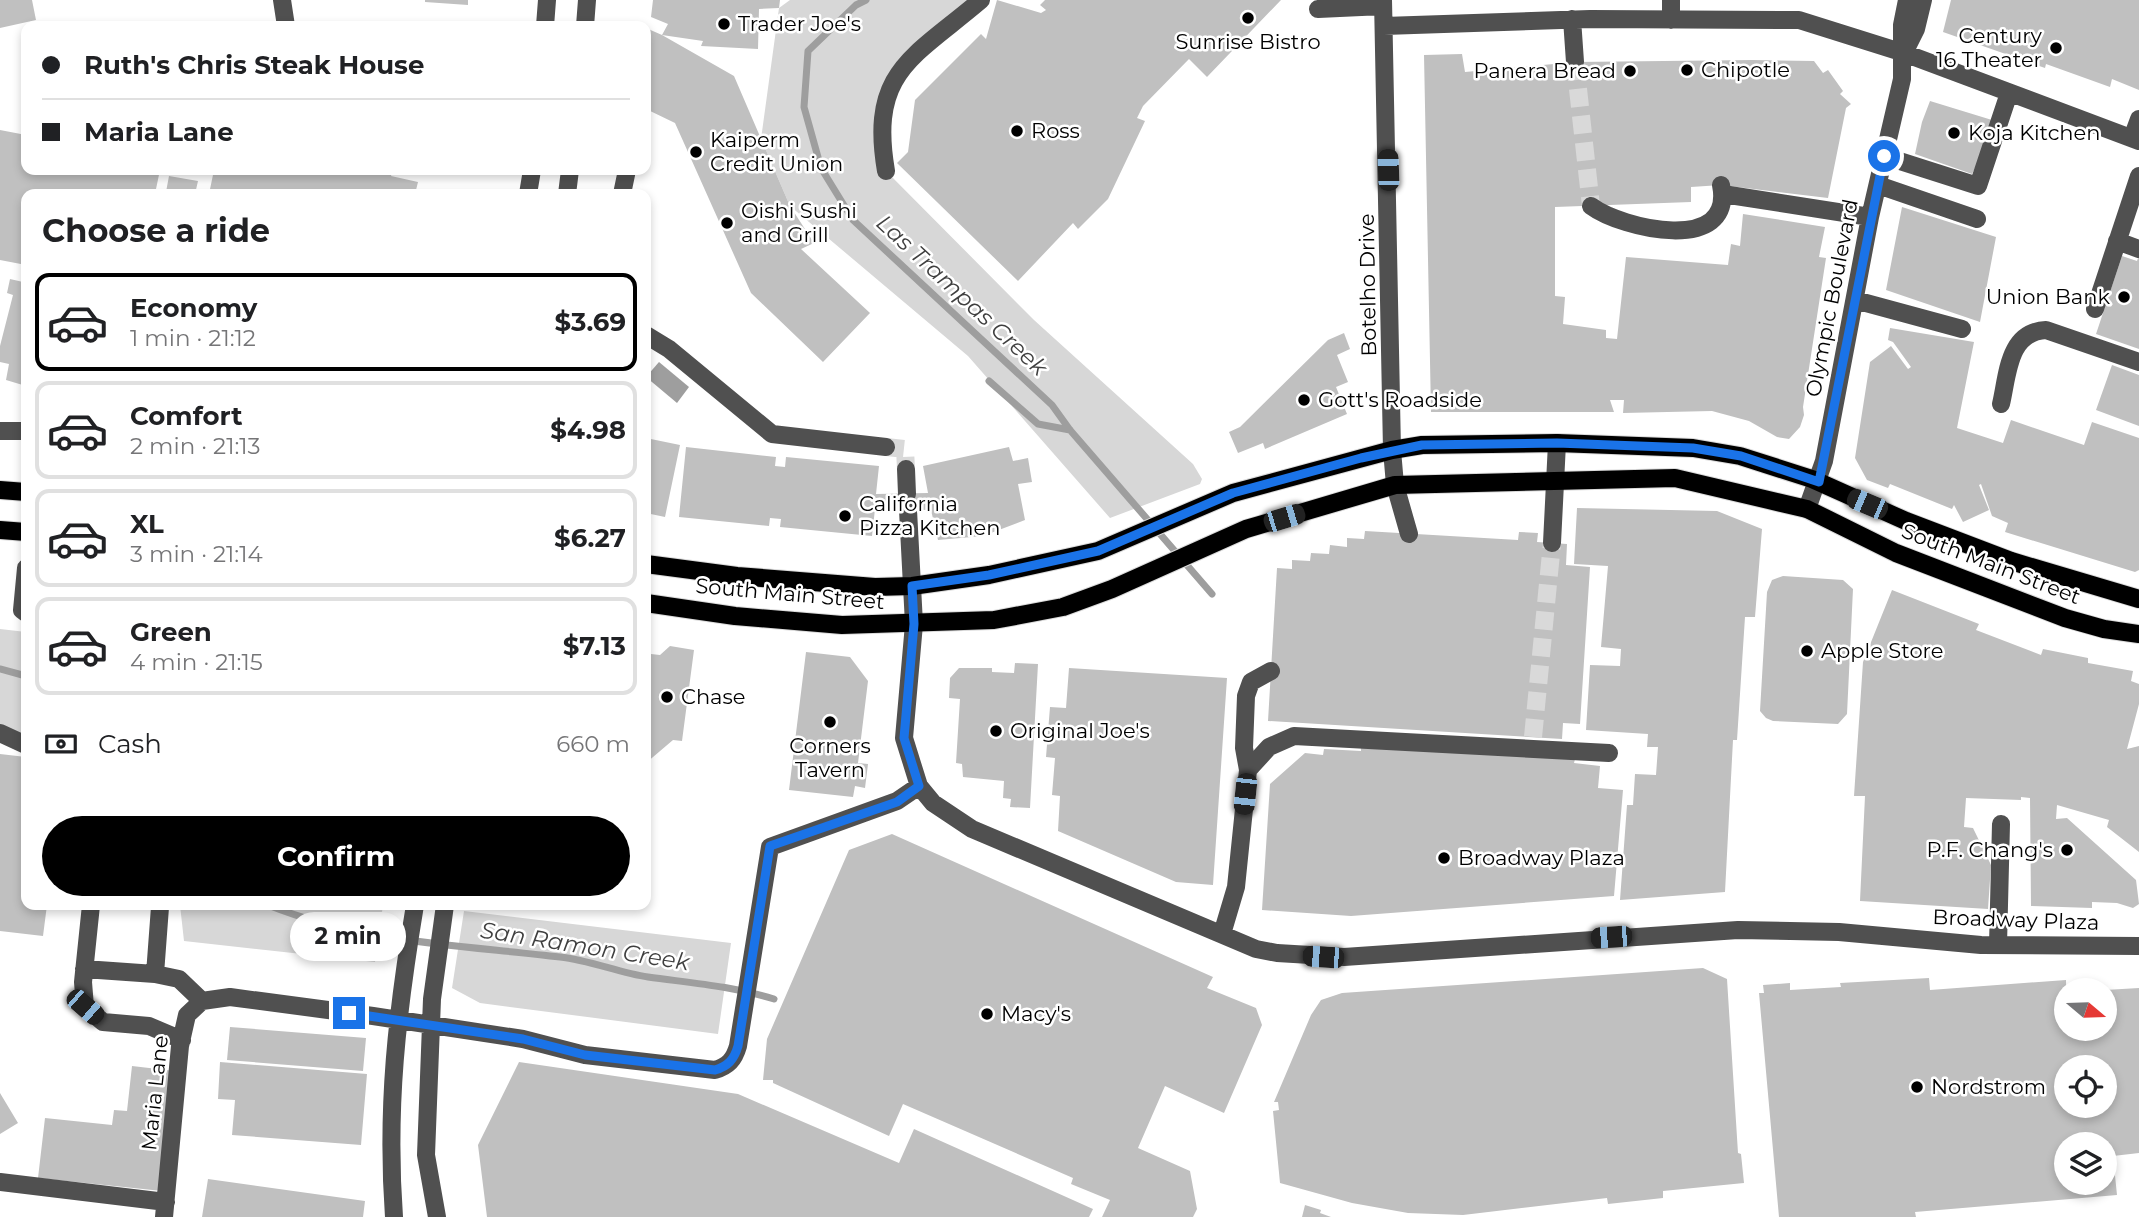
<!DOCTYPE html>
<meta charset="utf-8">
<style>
:root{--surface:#fff;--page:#f2f2f2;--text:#202124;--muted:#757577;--line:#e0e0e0;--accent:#000}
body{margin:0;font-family:Montserrat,sans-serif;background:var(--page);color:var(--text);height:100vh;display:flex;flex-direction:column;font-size:26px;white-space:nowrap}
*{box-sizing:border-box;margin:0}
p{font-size:23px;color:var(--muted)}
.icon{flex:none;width:38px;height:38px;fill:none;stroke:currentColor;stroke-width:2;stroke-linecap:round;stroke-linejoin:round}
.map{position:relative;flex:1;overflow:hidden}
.sheet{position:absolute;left:21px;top:189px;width:630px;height:721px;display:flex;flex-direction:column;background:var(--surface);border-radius:14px;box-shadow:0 4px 10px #0003}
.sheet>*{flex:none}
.hud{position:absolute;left:21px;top:21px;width:630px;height:154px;border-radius:14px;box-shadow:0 4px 10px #0003;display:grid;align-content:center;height:154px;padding:0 21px;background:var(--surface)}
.needle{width:46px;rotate:109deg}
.fabs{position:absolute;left:2054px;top:978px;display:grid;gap:14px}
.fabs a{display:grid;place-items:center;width:63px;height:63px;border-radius:50%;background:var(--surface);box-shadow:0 4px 10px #0003;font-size:35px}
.end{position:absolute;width:32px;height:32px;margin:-16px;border:9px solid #1a73e8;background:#fff;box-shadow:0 0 0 4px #fff}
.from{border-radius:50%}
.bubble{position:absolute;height:49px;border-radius:24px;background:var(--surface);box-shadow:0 4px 10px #0003;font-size:23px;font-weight:700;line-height:49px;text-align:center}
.car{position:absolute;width:21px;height:42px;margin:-21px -10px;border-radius:9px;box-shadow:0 0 5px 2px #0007;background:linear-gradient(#222 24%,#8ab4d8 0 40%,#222 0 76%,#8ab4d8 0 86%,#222 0)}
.hud b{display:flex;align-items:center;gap:24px;height:66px;font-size:26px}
.hud b+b{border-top:2px solid var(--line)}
.hud i{width:18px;height:18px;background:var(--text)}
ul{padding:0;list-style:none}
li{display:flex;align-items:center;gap:21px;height:98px;margin:0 14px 10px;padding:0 7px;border:4px solid var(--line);border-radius:14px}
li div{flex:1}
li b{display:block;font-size:26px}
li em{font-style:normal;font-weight:700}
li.current{border-color:var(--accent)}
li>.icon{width:63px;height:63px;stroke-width:1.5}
h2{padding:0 21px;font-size:32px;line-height:84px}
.pay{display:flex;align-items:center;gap:18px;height:77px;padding:0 21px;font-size:26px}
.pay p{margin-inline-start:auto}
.button{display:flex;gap:14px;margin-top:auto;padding:14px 21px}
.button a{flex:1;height:80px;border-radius:42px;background:var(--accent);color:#fff;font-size:28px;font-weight:700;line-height:80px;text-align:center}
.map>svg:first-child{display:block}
</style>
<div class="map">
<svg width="2139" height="1217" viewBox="0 0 2139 1217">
<rect width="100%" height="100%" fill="#fff"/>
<path fill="#d7d7d7" d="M790,0H981L896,74L886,171L1034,320L1193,464L1202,479L1200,484L1110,518L968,356L790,206L761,139L779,8Z
M0,629L26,632V746L0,743Z
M180,905H383L375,962L184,941Z
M464,911L731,943L718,1034L480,1003L452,988Z"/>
<path fill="#9e9e9e" d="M659,362L689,387L677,403L646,377Z"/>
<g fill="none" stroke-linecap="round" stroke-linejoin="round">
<path stroke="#9e9e9e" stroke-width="7" d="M866,0L856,5L808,51L804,107L821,168L853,220L1052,405L1070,430L1212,594
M989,381L1038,424L1070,430
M0,669L26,676
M268,905C363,943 460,945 560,957C590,960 619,973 648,977C691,983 732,986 774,999"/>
</g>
<path fill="#c0c0c0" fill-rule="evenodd" d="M0,0H32L36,20L0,28Z
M425,0H468V5L425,2Z
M653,0H780L779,8L759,9L758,49L701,46L703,41L662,35L734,76L790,206L814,243L801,249L870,313L823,362L751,293L675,123L646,109V28L662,35L668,24L651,17Z
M997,0L1041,13L1046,10L1040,5L1045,0H1281L1207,77L1189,59L1143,106L1137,118L1145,121L1108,199L1078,229L1073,223L1018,281L897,163L908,152L915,100L981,34L986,39Z
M1951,0H2139V90L2112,79L2110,87L2046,64L2045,68L1943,32Z
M1462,54L1465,72L1575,62L1753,60L1814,61L1823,73L1828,70L1843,91L1840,94L1851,104L1846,108L1828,198L1721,185L1691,187V202L1555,207V296L1565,297L1563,324L1606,330V338L1617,339L1626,257L1728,265L1731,244L1740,246L1743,214L1825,227L1819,257L1826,258L1803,407L1804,415L1800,427L1789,439L1777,437L1749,421L1712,411L1623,413L1624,400H1610L1614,412H1431L1424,55Z
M1930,101L1992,120L1987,144L1972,174L1915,154L1922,122Z
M0,130L26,135V170H160L156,189L166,192L169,176L198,181L195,194H26V265L0,260Z
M214,170H393L391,176L418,182L415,194H209Z
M1902,207L1996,237L1980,322L1886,290Z
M2139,255V349L2096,334L2122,256L2137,261Z
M25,272H26V386L6,380L9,364L0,362V346L13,295L7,293L10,279L23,282Z
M1890,328L1974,342L1957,428L2003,443L2011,420L2084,445L2092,422L2139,438V570L2135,572L2005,532L2008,523L1992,516L1981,484L1979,485L1989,510L1963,522L1954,505L1952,509L1890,484L1888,488L1867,480L1855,458L1870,362L1891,346L1908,369L1911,367L1893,342L1888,340Z
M1344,333L1350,349L1337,355L1348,382L1336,387L1347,414L1265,449L1263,443L1238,453L1229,432L1240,427L1328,340Z
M2112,365L2139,375V426L2096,410Z
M646,438L680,445L665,517L646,513Z
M686,447L776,457L775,466L785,467L786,457L879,466L876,494L928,493L923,466L1009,447L1013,461L1028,458L1032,482L1018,484L1025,520L983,536L938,540L931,510L875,509L872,536L780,527L781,519L770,518L769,526L679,517Z
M1577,508L1717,511L1762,529L1755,617H1745L1737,740H1733L1725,892L1620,900L1627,805H1633L1635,774L1656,775L1658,747H1647L1648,734L1586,730L1590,665L1620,666L1621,649L1601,647L1608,566L1574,564Z
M1365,531L1518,540L1519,532L1538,533L1537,542L1567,544L1566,565L1590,567L1580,724L1563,723L1562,739L1268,721L1277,568L1292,569V560L1310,561L1311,553L1329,554L1330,545L1347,547V538L1364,539Z
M1783,576L1843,580L1853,589L1847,714L1838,724L1773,721L1766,718L1760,711L1767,592L1772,580Z
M1892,590L1979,624L1976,630L2041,655L2043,649L2088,658V663L2133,671L2131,681L2139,684V704L2127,749L2139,746V852L2107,827L2109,820L2057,805L2056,819L2067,818L2136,880L2139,904L2133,908L2117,903L2092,902V908L2031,906L2030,798L2021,797V800L1966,798L1964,827L1973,828L1991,865L1988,909L1860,901L1865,796H1854L1863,662Z
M646,646L651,654L660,655L670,646L694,650L682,741L673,740L646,763Z
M806,652L850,657L868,681L858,763L868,764L865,788L855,786L853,797L789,790Z
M1015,663L1038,664L1030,808L1010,807L1011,799L1003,798L1004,781L963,777L962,764L956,763L960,699L949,698L950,678L959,668H992V672L1014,673Z
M1069,668L1227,678L1213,885L1176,882L1058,831L1060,796L1052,795L1055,758L1046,757L1050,707L1066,708Z
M1361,745L1575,759L1574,763L1600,766L1598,788L1623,790L1614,896L1351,916L1262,910L1270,784L1305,753L1323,755L1324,749L1361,751Z
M0,754L26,757V905H47L43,936L0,931Z
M892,834L1213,977L1207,988L1256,1008L1262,1025L1224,1113L1165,1086L1138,1148L1190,1171L1197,1209L1193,1217H1102L1110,1200L1071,1184L1073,1178L903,1104L889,1136L773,1083V1080H763L767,1039L849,850Z
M1703,968L1727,979L1738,1153L1741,1154L1744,1183L1663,1191V1198L1608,1204L1607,1198L1463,1215L1408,1213L1352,1203L1280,1183L1273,1111L1279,1110L1278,1102H1274L1311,1015L1321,1000L1342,993Z
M1929,978L1930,990L2066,980L2067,1029H2105V990L2139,988V1153L2113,1156L2117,1195L1915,1212L1916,1217H1779L1759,993H1764L1763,985L1790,983V990L1841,987L1840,983ZM2067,1068H2105V1106H2067ZM2067,1144H2105V1183H2067Z
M230,1027L366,1038L363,1071L227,1060Z
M220,1062L367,1074L361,1145L232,1135L235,1100L218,1099Z
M519,1062L738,1094L899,1163L914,1129L1093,1209L1089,1217H487L478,1145Z
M132,1066L175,1071L162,1191L38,1178L45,1118L112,1125L114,1110L127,1111Z
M0,1093L18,1123L0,1134Z
M208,1179L365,1201L363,1217H202Z
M1305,1205L1321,1210L1320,1213L1331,1217H1302Z"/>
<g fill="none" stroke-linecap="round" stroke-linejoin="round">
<path stroke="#d9d9d9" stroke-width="18" stroke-dasharray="18 9" stroke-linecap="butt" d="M1575,62L1591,206
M886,447L905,449L906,469
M1533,737L1552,543"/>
<g stroke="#dbdbdb" stroke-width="20">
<path id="major" d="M0,490L26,492
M0,530L26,532
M646,564L737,576L875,587L912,586L989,575L1098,551L1233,493L1392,450L1422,445L1557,443L1693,448L1740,456L1812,479L1906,521L2011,561L2139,599
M646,603L735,616L842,625L994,620L1063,607L1112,589L1246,529L1395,485L1675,478L1807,509L1896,553L2065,618L2104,629L2139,634"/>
</g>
<path stroke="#505050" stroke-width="18" d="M282,0L286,26
M1383,0L1392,450L1395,485L1409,534
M1671,0V20
M1318,9L1383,6
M1572,19L1575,62
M545,26L547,0
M585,26L587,0
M1384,26L1590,19L1799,20L1904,53L2139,141
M1904,53L1916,29L1923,0
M2132,138L2139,119
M1884,156L1978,186L2009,93
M886,171C869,71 913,58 981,0
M1878,185L1977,219
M528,194L532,170
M567,194L570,170
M622,194L627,170
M1723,194L1870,217
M1591,206C1622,229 1735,255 1721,185
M2117,241L2139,249
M1855,300L1962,329
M2095,309L2139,176
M646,335L669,349L772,434L886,447
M2001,404C2008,374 2008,332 2046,330L2139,362
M0,431H26
M906,469L907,494
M1807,509L1824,461L1870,217L1902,79V25L1907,0
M908,510L914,624L904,738L919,786L933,803L972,829L1256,949L1277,953L1344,957L1738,930L1839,932L1981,945L2139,946
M1552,543L1557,443
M26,568L22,610L26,613
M0,733L26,745
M1248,770L1269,747L1294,736L1609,753
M91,905L83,982L85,1007L103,1022L149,1026L182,1040
M1222,934L1236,887L1248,770L1244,748L1246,696L1251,682L1271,671
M1998,945L2001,824
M84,969L155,974L179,979L202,1001
M155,974L160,907
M0,1182L166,1202
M164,1217L180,1046L187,1015L202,1001L230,997L373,1016L523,1039L585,1055L715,1070C728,1066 734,1060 738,1046L770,847L897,801L919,786
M394,1217C386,1107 397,1013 415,905
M437,1217L426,1155L432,999L445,905"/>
<use href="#major" stroke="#000" stroke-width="18"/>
</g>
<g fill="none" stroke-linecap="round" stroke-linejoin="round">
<path stroke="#1a73e8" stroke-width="9" d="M349,1013L523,1039L585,1055L715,1070C728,1066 734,1060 738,1046L770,846L897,802L919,786L904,738L914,624L912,586L989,575L1098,551L1233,493L1361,458L1422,445L1557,443L1693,448L1741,456L1819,482L1884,156"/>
</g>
<g fill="#000" stroke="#fff" stroke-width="2.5">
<circle cx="1248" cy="18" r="7"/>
<circle cx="724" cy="24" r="7"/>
<circle cx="2056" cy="48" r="7"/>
<circle cx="1687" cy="70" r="7"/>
<circle cx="1630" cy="71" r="7"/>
<circle cx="1017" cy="131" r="7"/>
<circle cx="1954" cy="133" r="7"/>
<circle cx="696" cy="152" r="7"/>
<circle cx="727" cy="223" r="7"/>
<circle cx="2124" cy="297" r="7"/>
<circle cx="1304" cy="400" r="7"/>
<circle cx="845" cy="516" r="7"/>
<circle cx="1807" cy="651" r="7"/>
<circle cx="667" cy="697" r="7"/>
<circle cx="830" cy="722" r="7"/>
<circle cx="996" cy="731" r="7"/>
<circle cx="2067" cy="850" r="7"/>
<circle cx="1444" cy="858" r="7"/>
<circle cx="987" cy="1014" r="7"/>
<circle cx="1917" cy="1087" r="7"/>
</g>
<g text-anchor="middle" stroke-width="5" stroke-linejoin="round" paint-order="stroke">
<g font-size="21" fill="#000" stroke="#fff" text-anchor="start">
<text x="738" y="31">Trader Joe's</text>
<text x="2042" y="43" text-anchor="end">Century<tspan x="2042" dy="24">16 Theater</tspan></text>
<text x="1248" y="49" text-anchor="middle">Sunrise Bistro</text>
<text x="1701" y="77">Chipotle</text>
<text x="1616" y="78" text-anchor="end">Panera Bread</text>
<text x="1031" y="138">Ross</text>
<text x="1968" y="140">Koja Kitchen</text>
<text x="710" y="147">Kaiperm<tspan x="710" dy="24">Credit Union</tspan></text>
<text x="741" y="218">Oishi Sushi<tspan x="741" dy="24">and Grill</tspan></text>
<text x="2110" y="304" text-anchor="end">Union Bank</text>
<text x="1318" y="407">Gott's Roadside</text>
<text x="859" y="511">California<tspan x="859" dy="24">Pizza Kitchen</tspan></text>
<text x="1821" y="658">Apple Store</text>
<text x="681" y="704">Chase</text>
<text x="1010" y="738">Original Joe's</text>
<text x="830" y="753" text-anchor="middle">Corners<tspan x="830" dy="24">Tavern</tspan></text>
<text x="2053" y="857" text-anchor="end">P.F. Chang's</text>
<text x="1458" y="865">Broadway Plaza</text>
<text x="1001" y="1021">Macy's</text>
<text x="1931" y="1094">Nordstrom</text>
</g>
<g font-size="21" fill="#000" stroke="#fff">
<text transform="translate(1368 285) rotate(-91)" y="7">Botelho Drive</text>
<text transform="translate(1832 298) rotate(-79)" y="7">Olympic Boulevard</text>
<text transform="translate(1991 564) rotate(21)" y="7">South Main Street</text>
<text transform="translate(790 594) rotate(5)" y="7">South Main Street</text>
<text transform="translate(2016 920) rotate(2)" y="7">Broadway Plaza</text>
<text transform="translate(155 1093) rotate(-84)" y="7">Maria Lane</text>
</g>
<g font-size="23" font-style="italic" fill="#3f3f3f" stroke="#fff">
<text transform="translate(962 295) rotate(43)" y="8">Las Trampas Creek</text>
<text transform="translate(585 946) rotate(9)" y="8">San Ramon Creek</text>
</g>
</g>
</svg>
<div class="fabs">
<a><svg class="needle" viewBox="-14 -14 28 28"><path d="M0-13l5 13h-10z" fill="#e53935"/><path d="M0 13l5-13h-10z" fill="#757577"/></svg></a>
<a><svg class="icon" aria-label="locate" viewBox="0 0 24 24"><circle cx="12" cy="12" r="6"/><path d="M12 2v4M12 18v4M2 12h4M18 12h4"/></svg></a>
<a><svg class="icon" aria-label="layers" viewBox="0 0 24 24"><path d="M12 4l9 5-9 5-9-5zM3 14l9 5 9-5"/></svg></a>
</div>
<i class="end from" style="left:1884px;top:156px"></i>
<i class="end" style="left:349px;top:1013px"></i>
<div class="bubble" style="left:290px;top:912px;width:116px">2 min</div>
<i class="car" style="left:1388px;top:170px;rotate:358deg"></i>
<i class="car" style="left:1867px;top:504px;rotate:293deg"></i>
<i class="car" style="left:1284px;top:518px;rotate:73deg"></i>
<i class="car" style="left:1245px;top:794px;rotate:186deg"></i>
<i class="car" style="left:1611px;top:937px;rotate:266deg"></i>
<i class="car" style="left:1323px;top:957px;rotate:274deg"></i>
<i class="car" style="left:85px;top:1007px;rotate:131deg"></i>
<div class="hud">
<b><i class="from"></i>Ruth's Chris Steak House</b>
<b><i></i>Maria Lane</b>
</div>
<section class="sheet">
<h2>Choose a ride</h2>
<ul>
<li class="current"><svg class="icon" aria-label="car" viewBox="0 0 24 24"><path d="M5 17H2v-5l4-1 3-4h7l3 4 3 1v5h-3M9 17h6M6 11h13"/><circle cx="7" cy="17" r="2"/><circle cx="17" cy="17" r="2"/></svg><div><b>Economy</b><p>1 min · 21:12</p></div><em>$3.69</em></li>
<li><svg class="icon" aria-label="car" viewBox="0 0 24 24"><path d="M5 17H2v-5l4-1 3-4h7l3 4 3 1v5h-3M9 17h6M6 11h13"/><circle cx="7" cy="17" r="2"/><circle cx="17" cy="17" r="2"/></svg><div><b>Comfort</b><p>2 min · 21:13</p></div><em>$4.98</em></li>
<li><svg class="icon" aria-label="car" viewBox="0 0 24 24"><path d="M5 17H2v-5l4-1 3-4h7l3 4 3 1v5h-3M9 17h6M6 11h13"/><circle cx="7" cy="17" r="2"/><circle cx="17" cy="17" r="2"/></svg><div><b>XL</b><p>3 min · 21:14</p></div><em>$6.27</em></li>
<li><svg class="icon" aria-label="car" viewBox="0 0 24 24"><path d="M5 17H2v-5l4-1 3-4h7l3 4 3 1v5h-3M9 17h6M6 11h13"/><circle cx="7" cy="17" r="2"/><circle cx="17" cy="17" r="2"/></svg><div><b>Green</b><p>4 min · 21:15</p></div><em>$7.13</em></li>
</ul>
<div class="pay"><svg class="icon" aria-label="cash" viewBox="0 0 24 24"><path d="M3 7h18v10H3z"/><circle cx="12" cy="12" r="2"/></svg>Cash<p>660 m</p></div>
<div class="button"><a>Confirm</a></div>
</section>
</div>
